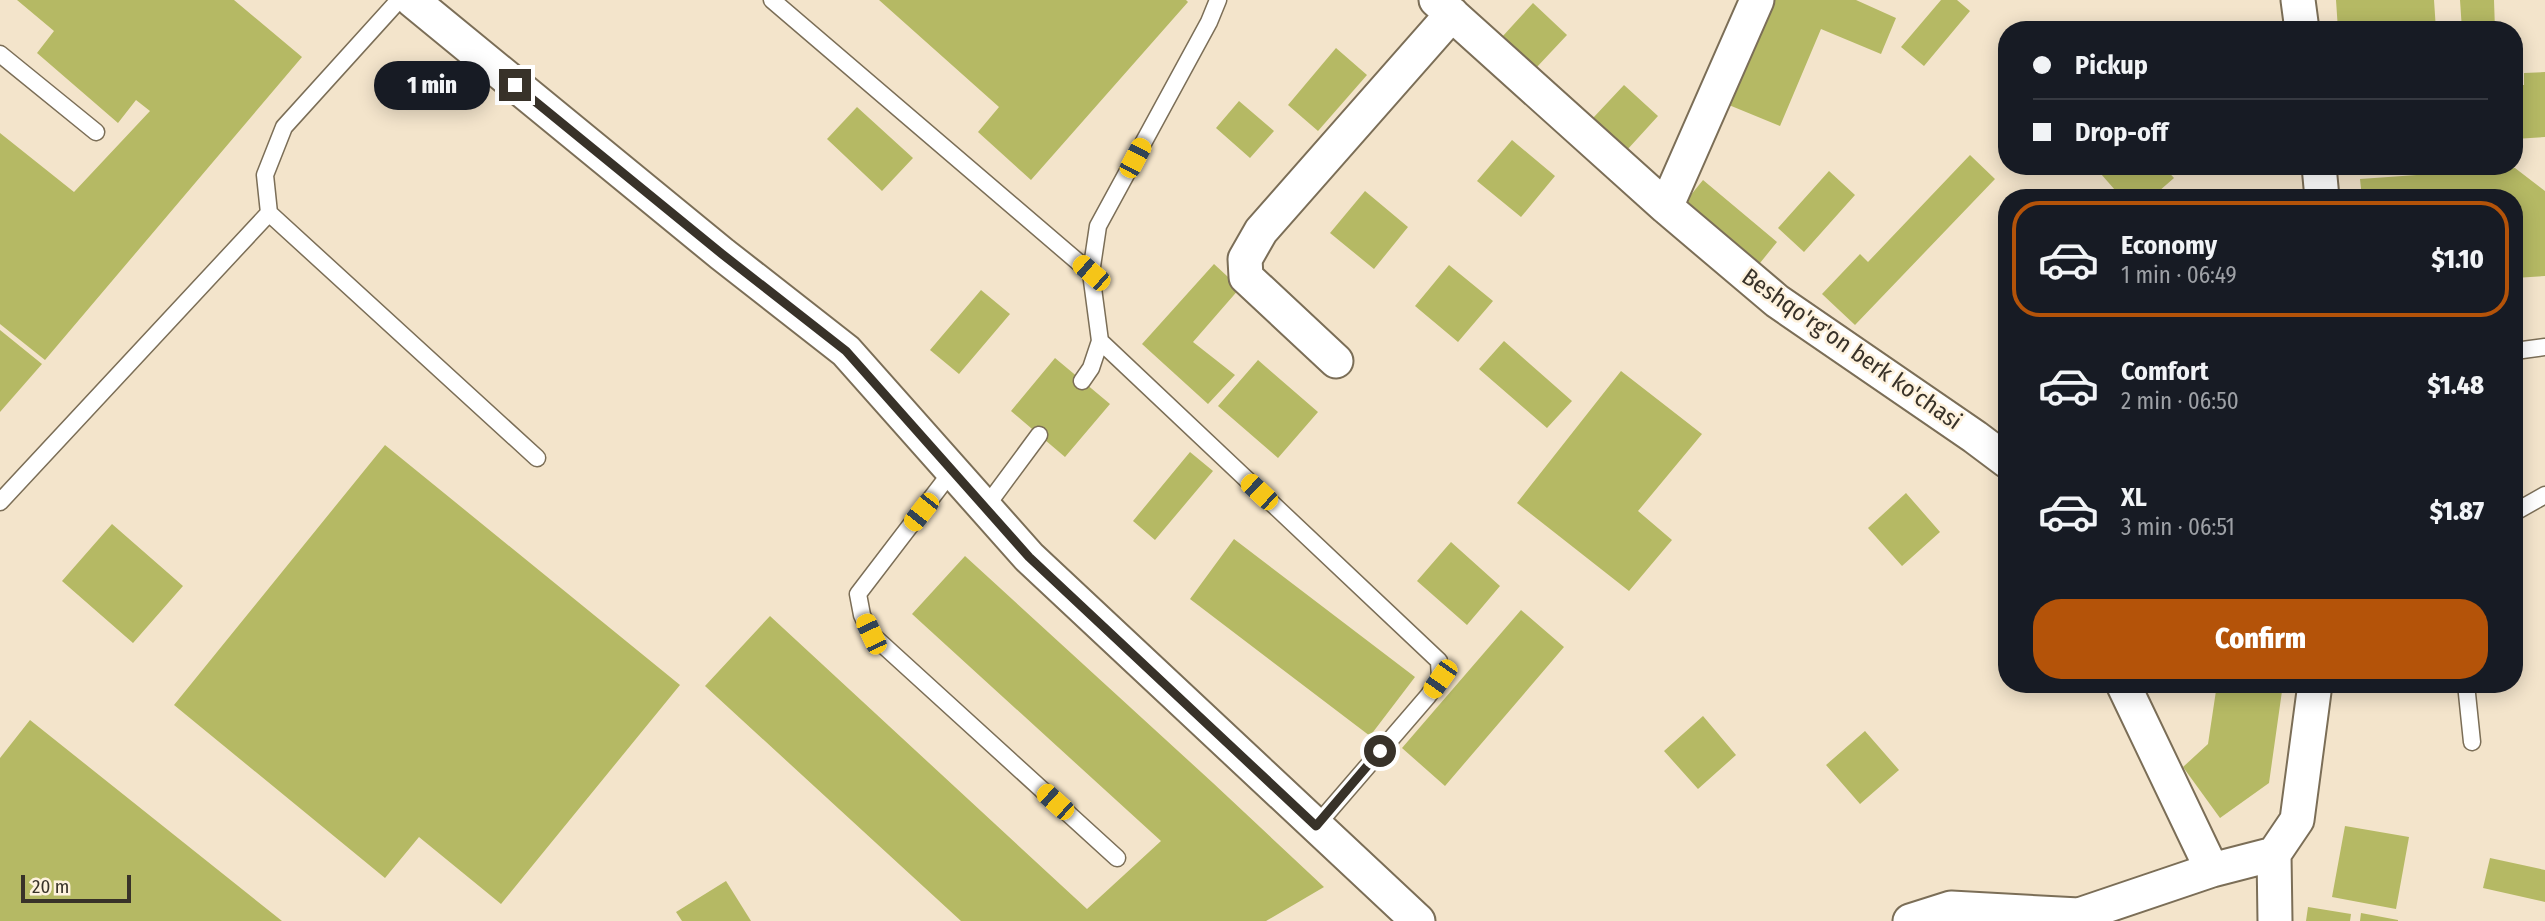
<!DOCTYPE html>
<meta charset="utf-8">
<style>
:root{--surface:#171b24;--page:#20242c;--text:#f1f3f6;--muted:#9ea1a6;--line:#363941;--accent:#b45309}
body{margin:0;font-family:"Fira Sans Condensed",sans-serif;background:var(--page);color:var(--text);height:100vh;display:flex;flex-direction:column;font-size:26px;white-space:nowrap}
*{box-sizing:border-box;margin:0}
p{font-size:23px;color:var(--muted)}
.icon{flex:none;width:38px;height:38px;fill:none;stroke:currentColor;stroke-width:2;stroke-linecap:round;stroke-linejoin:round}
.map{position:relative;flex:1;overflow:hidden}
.details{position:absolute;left:1998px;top:189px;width:525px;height:504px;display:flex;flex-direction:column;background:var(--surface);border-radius:28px;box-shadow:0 4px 18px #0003}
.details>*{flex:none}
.guide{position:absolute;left:1998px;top:21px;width:525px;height:154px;border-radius:28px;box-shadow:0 4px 18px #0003;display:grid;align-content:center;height:154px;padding:0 35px;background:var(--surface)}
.scale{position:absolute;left:21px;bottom:18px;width:110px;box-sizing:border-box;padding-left:7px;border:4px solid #383229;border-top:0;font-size:19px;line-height:24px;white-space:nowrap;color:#383229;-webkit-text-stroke:5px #fef2dd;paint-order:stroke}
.end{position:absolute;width:32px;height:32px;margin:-16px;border:9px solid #383229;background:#fff;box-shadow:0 0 0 4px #fff}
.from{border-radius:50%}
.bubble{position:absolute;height:49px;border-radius:24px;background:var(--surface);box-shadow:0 4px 18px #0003;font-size:23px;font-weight:800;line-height:49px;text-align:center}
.car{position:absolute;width:21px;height:42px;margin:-21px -10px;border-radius:9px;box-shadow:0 0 5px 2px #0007;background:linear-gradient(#f5c518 24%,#345 0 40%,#f5c518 0 76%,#345 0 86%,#f5c518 0)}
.guide b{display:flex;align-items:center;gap:24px;height:66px;font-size:26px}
.guide b+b{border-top:2px solid var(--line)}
.guide i{width:18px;height:18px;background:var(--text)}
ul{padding:12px 0 0;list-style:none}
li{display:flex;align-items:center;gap:21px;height:116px;margin:0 14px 10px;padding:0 21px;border:4px solid transparent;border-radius:28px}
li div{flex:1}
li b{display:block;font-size:26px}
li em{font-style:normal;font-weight:800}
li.selected{border-color:var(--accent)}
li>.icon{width:63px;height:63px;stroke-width:1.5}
.action{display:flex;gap:14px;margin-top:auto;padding:14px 35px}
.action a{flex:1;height:80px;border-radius:28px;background:var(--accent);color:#fff;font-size:28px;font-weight:800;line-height:80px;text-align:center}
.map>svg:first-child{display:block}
</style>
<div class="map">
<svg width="2545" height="921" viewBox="0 0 2545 921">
<rect width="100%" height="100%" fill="#f3e4cb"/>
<path fill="#b5b964" d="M17,0H234L302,57L45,360L0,324V133L74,192L150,111L136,100L118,123L37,53L54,31Z
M879,0H1186L1188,2L1031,180L978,132L999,107Z
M1767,0H1856L1896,18L1881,54L1821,29L1780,126L1724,103Z
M1941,0H1957L1970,11L1924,66L1901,47Z
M2336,0H2434L2436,30H2338Z
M2460,0H2494L2495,30H2462Z
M1533,3L1567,35L1536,68L1502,37Z
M1336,48L1367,75L1318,131L1288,105Z
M2545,72V137L2515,139V85H2524V73Z
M1624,85L1658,116L1627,150L1593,118Z
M1239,101L1274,131L1250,158L1216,128Z
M857,107L913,158L882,191L827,139Z
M1512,140L1555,176L1521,217L1477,181Z
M1970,155L1995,179L1855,325L1822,294L1860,254L1868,262Z
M2110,166H2163L2174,178L2151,198H2122L2101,174Z
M2515,168L2545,191V276L2515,278V198H2362L2360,179Z
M1829,171L1855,195L1804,252L1778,228Z
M1703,180L1777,242L1760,263L1686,201Z
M1365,191L1408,227L1374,269L1330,233Z
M1214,264L1240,288L1193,342L1235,375L1208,404L1142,344Z
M1449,265L1493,301L1458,342L1415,306Z
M981,290L1010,314L959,374L930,350Z
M0,330L42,364L0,412Z
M1504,341L1572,401L1547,428L1479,369Z
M1055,358L1110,404L1065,457L1011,411Z
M1258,360L1318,412L1278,458L1218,406Z
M1621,371L1702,434L1638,511L1672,540L1629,591L1517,503Z
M385,445L680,685L501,904L419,837L385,878L174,705Z
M1190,452L1213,471L1155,540L1133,521Z
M1906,493L1940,532L1902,566L1868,528Z
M112,524L183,586L133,643L62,581Z
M1234,539L1415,677L1370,736L1190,599Z
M1451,542L1500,586L1467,625L1417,581Z
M965,556L1213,783L1324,887L1266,921H961L705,686L770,616L1087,909L1161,841L912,614Z
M1521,610L1564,647L1445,786L1402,748Z
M2217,684H2283L2269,783L2220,818L2183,767L2208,744Z
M1703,716L1736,755L1698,789L1664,751Z
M30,720L282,921H0V758Z
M1865,731L1899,770L1860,804L1826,765Z
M2345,826L2409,837L2396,909L2332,897Z
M2490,858L2545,870V902L2483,888Z
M726,881L751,921H682L676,912Z
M2308,907L2351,914L2350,921H2306Z
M2361,913L2398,920V921H2360Z"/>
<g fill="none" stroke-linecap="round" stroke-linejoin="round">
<g stroke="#7b6e57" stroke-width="19">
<path id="lane" d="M399,0L284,127L265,175L269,213L537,458
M772,0L1091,273
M0,54L96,132
M1100,341L1439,661L1440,679L1428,696L1316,826
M2515,351L2545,347
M1082,381L1091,368L1100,341L1091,273L1098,226L1209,22L1218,0
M952,471L858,594L862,615L871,634L1117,858
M0,502L269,213
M985,508L1039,435
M2515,512L2545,495
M2466,684L2472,742"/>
</g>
<g stroke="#7b6e57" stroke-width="37">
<path id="street" d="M412,0L722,254L846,351L1029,557L1418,921
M1436,0L1666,207L1777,301L1975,437L2007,461
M2298,0L2302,30
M2319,166L2322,198
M1666,207L1757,0
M1336,361L1246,277L1245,259L1261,231L1452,14
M2123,684L2212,870
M1910,921L1951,908L2079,915L2212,870L2274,854
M2275,921L2274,854L2297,820L2315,684"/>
</g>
<use href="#lane" stroke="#fff" stroke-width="16"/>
<use href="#street" stroke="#fff" stroke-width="33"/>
</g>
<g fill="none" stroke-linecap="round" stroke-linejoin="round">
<path stroke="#383229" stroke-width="9" d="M515,85L722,254L846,351L1029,557L1316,826L1380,751"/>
</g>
<g text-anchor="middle" stroke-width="5" stroke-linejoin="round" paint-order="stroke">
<g font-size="24" fill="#383229" stroke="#fef2dd">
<text transform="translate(1852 349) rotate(35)" y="8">Beshqo'rg'on berk ko'chasi</text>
</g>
</g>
</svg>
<div class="scale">20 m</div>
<i class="end from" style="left:1380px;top:751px"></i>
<i class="end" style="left:515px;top:85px"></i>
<div class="bubble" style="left:374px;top:61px;width:116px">1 min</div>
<i class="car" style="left:1135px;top:158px;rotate:28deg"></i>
<i class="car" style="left:1091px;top:273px;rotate:311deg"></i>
<i class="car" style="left:1259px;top:492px;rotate:313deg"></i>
<i class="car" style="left:921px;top:512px;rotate:218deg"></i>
<i class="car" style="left:871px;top:634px;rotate:335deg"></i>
<i class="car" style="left:1440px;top:679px;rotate:215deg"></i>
<i class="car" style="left:1055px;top:802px;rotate:312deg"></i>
<div class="guide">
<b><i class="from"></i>Pickup</b>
<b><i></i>Drop-off</b>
</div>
<section class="details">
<ul>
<li class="selected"><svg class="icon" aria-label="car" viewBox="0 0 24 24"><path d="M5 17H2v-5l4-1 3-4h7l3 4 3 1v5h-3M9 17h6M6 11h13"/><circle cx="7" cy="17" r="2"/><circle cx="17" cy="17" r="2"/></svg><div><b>Economy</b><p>1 min · 06:49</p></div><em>$1.10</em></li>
<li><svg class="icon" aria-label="car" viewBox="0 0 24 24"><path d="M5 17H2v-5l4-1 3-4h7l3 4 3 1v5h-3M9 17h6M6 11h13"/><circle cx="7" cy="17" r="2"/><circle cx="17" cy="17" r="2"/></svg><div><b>Comfort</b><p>2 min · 06:50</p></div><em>$1.48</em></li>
<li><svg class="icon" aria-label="car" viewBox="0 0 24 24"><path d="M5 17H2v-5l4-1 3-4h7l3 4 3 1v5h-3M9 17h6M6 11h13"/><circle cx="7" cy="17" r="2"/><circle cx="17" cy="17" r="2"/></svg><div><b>XL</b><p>3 min · 06:51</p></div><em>$1.87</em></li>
</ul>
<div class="action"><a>Confirm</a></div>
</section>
</div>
